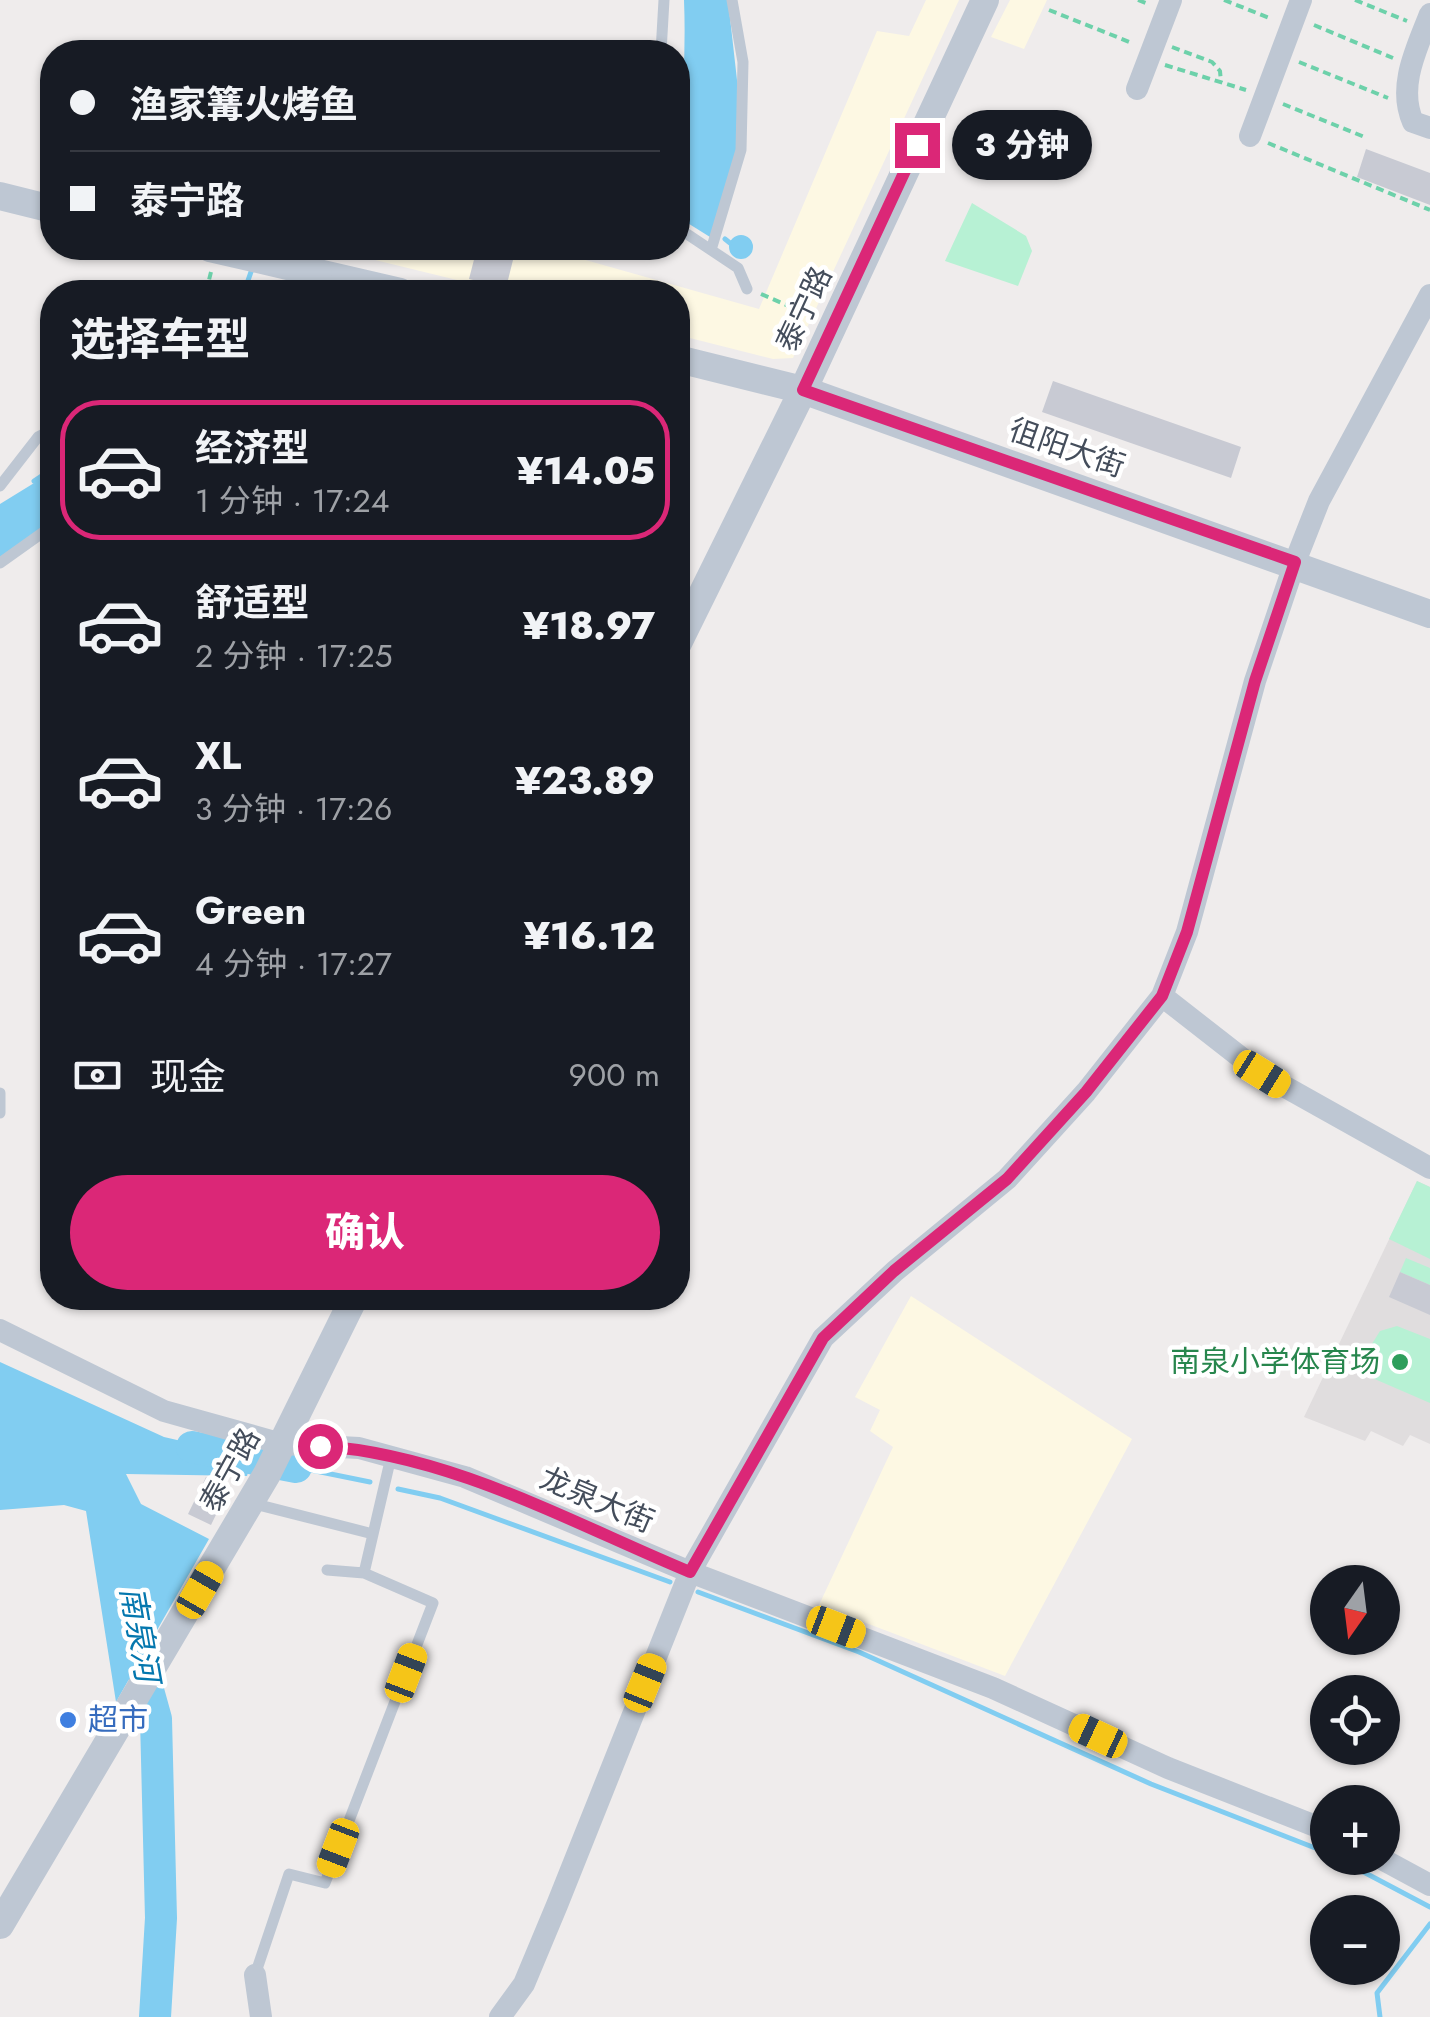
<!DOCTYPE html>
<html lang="zh">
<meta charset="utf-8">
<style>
:root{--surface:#171b24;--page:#20242c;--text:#f1f3f6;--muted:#9ea1a6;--line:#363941;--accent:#db2777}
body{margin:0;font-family:Jost,"Noto Sans SC",sans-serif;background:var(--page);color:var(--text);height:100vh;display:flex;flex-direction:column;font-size:38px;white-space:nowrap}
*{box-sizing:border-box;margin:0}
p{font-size:32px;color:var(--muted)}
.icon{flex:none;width:55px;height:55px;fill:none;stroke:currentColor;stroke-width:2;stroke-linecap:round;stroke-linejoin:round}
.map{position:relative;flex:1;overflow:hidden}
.details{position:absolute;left:40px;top:280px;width:650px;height:1030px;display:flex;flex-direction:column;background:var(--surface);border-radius:40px;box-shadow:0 2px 8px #0004}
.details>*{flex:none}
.top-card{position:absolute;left:40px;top:40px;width:650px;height:220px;border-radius:40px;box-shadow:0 2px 8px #0004;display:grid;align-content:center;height:220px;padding:0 30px;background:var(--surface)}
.needle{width:65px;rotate:194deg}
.buttons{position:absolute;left:1310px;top:1565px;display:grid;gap:20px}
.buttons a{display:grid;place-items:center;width:90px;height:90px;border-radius:50%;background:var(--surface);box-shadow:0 2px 8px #0004;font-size:50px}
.end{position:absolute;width:45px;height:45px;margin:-22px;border:12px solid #db2777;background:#fff;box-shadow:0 0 0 5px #fff}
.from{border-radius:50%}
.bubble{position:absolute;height:70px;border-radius:35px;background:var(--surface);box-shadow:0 2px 8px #0004;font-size:32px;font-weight:800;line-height:70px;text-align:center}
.car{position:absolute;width:30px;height:60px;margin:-30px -15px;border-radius:12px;box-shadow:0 0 8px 2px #0007;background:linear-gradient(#f5c518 24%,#345 0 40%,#f5c518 0 76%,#345 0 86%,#f5c518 0)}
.top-card b{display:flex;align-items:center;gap:35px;height:95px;font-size:38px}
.top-card b+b{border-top:2px solid var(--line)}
.top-card i{width:25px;height:25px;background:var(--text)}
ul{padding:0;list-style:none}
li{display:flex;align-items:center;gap:30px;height:140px;margin:0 20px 15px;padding:0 10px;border:5px solid transparent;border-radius:40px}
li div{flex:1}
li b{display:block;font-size:38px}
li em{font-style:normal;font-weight:800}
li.on{border-color:var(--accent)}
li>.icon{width:90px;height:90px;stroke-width:1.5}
h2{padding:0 30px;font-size:45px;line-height:120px}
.pay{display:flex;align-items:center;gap:25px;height:110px;padding:0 30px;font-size:38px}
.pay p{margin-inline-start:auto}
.action{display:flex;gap:20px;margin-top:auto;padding:20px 30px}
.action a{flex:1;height:115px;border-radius:60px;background:var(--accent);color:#fff;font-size:40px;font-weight:800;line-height:115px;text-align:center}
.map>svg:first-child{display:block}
</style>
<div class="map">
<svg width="1430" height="2017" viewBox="0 0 1430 2017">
<rect width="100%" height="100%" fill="#efecec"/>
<path fill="#fdf8e3" d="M926,0H959L793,358L773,359L678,335V292H506L326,248H543L759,309L877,31L909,36Z
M1010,0H1047L1024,49L991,37Z
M911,1296L1132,1439L1005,1676L819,1605L893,1447L870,1431L880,1410L855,1397Z"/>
<path fill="#e0ddde" d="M1417,1181L1430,1187V1444L1410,1435L1403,1446L1371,1431L1365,1441L1304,1417Z"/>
<path fill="#b7f1d4" d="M972,203L1026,236L1032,251L1018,286L945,261Z
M1417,1181L1430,1187V1259L1389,1239Z
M1406,1258L1430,1268V1285L1400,1272Z
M1397,1326L1430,1339V1403L1370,1377V1347L1380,1331Z"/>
<path fill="#81cdf1" d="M684,0H728L738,89L736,151L710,237L678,217C678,144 687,73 684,0Z
M729 247a12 12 0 1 1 24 0a12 12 0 1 1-24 0Z
M52,472V522L0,559V504Z
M0,1362L164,1437L225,1451L251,1462L247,1476L126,1474L141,1504L209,1539L116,1702L86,1511L64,1505L0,1510Z"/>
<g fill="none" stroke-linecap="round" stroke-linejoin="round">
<path stroke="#81cdf1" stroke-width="5" d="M725,239L730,243
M244,292L252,269
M34,481L52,469
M296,1467L370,1482
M398,1489L440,1498L670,1582
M698,1592L859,1652L1151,1784L1328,1853
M1337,1858L1430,1907
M1380,2017L1377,1993L1430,1924"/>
<path stroke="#81cdf1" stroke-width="32" d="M192,1447L296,1467
M138,1654L156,1719L161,1918L155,2017"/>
</g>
<path fill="#c8cad3" d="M1366,149L1430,173V205L1357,177Z
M477,248H516L506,288L469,279Z
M1053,381L1241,447L1231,478L1042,412Z
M1400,1272L1430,1285V1315L1389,1297Z
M206,1477L229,1488L211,1525L188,1514Z"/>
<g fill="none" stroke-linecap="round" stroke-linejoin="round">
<path stroke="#6dd1aa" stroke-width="4" stroke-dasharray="8 5" stroke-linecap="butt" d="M1138,0L1148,4
M1224,0L1272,19
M1355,0L1407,21
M1049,10L1132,43
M1314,25L1393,58
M1172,47L1212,62L1220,71L1221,82
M1299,62L1388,98
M1165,65L1246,90
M1283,104L1367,138
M1268,143L1430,210
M206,292L211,272
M761,294L812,316"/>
<path stroke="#bec7d3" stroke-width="11" d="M661,52L664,0
M678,228L711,250L741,150L743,62L732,0
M711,250L738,268L747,289
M290,292L303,248
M0,486L38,437L52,430
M0,563L52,526
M0,1093V1113
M251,1503L373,1534
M364,1573L391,1457
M255,1975L289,1874L325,1883L433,1603L364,1573L327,1570"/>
<path stroke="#bec7d3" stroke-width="22" d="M1430,14C1417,48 1397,86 1413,122L1430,128
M1137,89L1171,0
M1250,136L1301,0
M1162,996L1262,1074L1430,1168
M0,1330L164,1411L282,1444L359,1448L465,1477L690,1572L993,1688L1168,1768L1328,1831
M1380,1858L1430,1885
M255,1975L261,2017
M500,2017L524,1984L557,1905L690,1572L823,1338L895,1271L1007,1179L1086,1092L1162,996L1187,932L1255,681L1295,562L1319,501L1430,295"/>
<path stroke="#bec7d3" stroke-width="28" d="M0,196L52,209
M318,273L400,292
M678,359L803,390L1430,614
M678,643L803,390L985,0
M0,1925L267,1474L354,1298"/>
<path stroke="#bec7d3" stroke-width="28" d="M210,248L318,273"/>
</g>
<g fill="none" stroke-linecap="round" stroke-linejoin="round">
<path stroke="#db2777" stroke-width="12" d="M320,1446C450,1454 572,1523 690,1572L823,1338L894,1271L1007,1179L1086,1092L1162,996L1187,932L1255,681L1295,562L803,390L917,145"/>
</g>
<circle fill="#2e9e5b" stroke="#fff" stroke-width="4" cx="1400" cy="1362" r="10"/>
<circle fill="#3f7fe0" stroke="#fff" stroke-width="4" cx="68" cy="1720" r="10"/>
<g text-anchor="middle" stroke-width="9" stroke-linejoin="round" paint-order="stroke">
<g font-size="30" fill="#444d5b" stroke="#fff">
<text transform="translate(804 309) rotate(-65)" y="10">泰宁路</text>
<text transform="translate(1067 448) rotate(19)" y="10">徂阳大街</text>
<text transform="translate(230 1470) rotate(-61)" y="10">泰宁路</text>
<text transform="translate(597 1500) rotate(23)" y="10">龙泉大街</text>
</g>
<g font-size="30" fill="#27864d" stroke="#fff" text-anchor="end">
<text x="1380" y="1372">南泉小学体育场</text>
</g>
<g font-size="30" fill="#366cbe" stroke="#fff" text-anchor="start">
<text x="88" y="1730">超市</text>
</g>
<g font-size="32" font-style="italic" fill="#0477ae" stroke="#fff">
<text transform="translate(140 1634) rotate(80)" y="11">南泉河</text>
</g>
</g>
</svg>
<div class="buttons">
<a><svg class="needle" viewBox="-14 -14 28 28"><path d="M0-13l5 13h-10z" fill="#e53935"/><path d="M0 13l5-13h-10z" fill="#9ea1a6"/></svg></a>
<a><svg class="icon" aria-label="locate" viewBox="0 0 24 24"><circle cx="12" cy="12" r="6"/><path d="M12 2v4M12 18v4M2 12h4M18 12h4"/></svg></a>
<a>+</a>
<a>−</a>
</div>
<i class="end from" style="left:320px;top:1446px"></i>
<i class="end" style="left:917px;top:145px"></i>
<div class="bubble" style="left:952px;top:110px;width:140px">3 分钟</div>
<i class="car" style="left:1262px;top:1074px;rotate:122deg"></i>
<i class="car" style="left:200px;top:1590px;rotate:30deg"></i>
<i class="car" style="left:836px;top:1627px;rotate:111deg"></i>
<i class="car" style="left:406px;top:1673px;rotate:21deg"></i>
<i class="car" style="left:645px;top:1683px;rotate:22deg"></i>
<i class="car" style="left:1098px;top:1736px;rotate:295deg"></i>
<i class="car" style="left:338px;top:1848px;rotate:201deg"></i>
<div class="top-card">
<b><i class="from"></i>渔家篝火烤鱼</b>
<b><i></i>泰宁路</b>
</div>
<section class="details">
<h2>选择车型</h2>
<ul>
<li class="on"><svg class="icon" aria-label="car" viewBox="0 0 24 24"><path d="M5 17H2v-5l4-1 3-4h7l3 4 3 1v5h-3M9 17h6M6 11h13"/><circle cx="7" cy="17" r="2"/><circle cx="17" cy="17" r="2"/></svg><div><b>经济型</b><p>1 分钟 · 17:24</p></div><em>¥14.05</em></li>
<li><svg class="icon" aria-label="car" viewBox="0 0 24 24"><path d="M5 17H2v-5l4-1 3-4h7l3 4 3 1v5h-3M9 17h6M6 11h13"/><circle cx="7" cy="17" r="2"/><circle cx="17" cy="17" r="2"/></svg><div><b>舒适型</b><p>2 分钟 · 17:25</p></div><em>¥18.97</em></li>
<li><svg class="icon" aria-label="car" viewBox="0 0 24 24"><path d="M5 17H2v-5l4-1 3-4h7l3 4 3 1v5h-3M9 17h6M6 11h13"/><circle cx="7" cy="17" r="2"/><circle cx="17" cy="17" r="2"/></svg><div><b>XL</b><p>3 分钟 · 17:26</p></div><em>¥23.89</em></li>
<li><svg class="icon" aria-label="car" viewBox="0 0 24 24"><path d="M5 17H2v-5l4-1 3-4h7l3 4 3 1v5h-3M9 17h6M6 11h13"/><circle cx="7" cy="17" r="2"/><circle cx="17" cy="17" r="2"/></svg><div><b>Green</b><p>4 分钟 · 17:27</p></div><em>¥16.12</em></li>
</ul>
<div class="pay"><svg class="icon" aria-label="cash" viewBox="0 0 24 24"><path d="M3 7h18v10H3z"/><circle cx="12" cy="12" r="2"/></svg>现金<p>900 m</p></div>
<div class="action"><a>确认</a></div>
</section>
</div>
